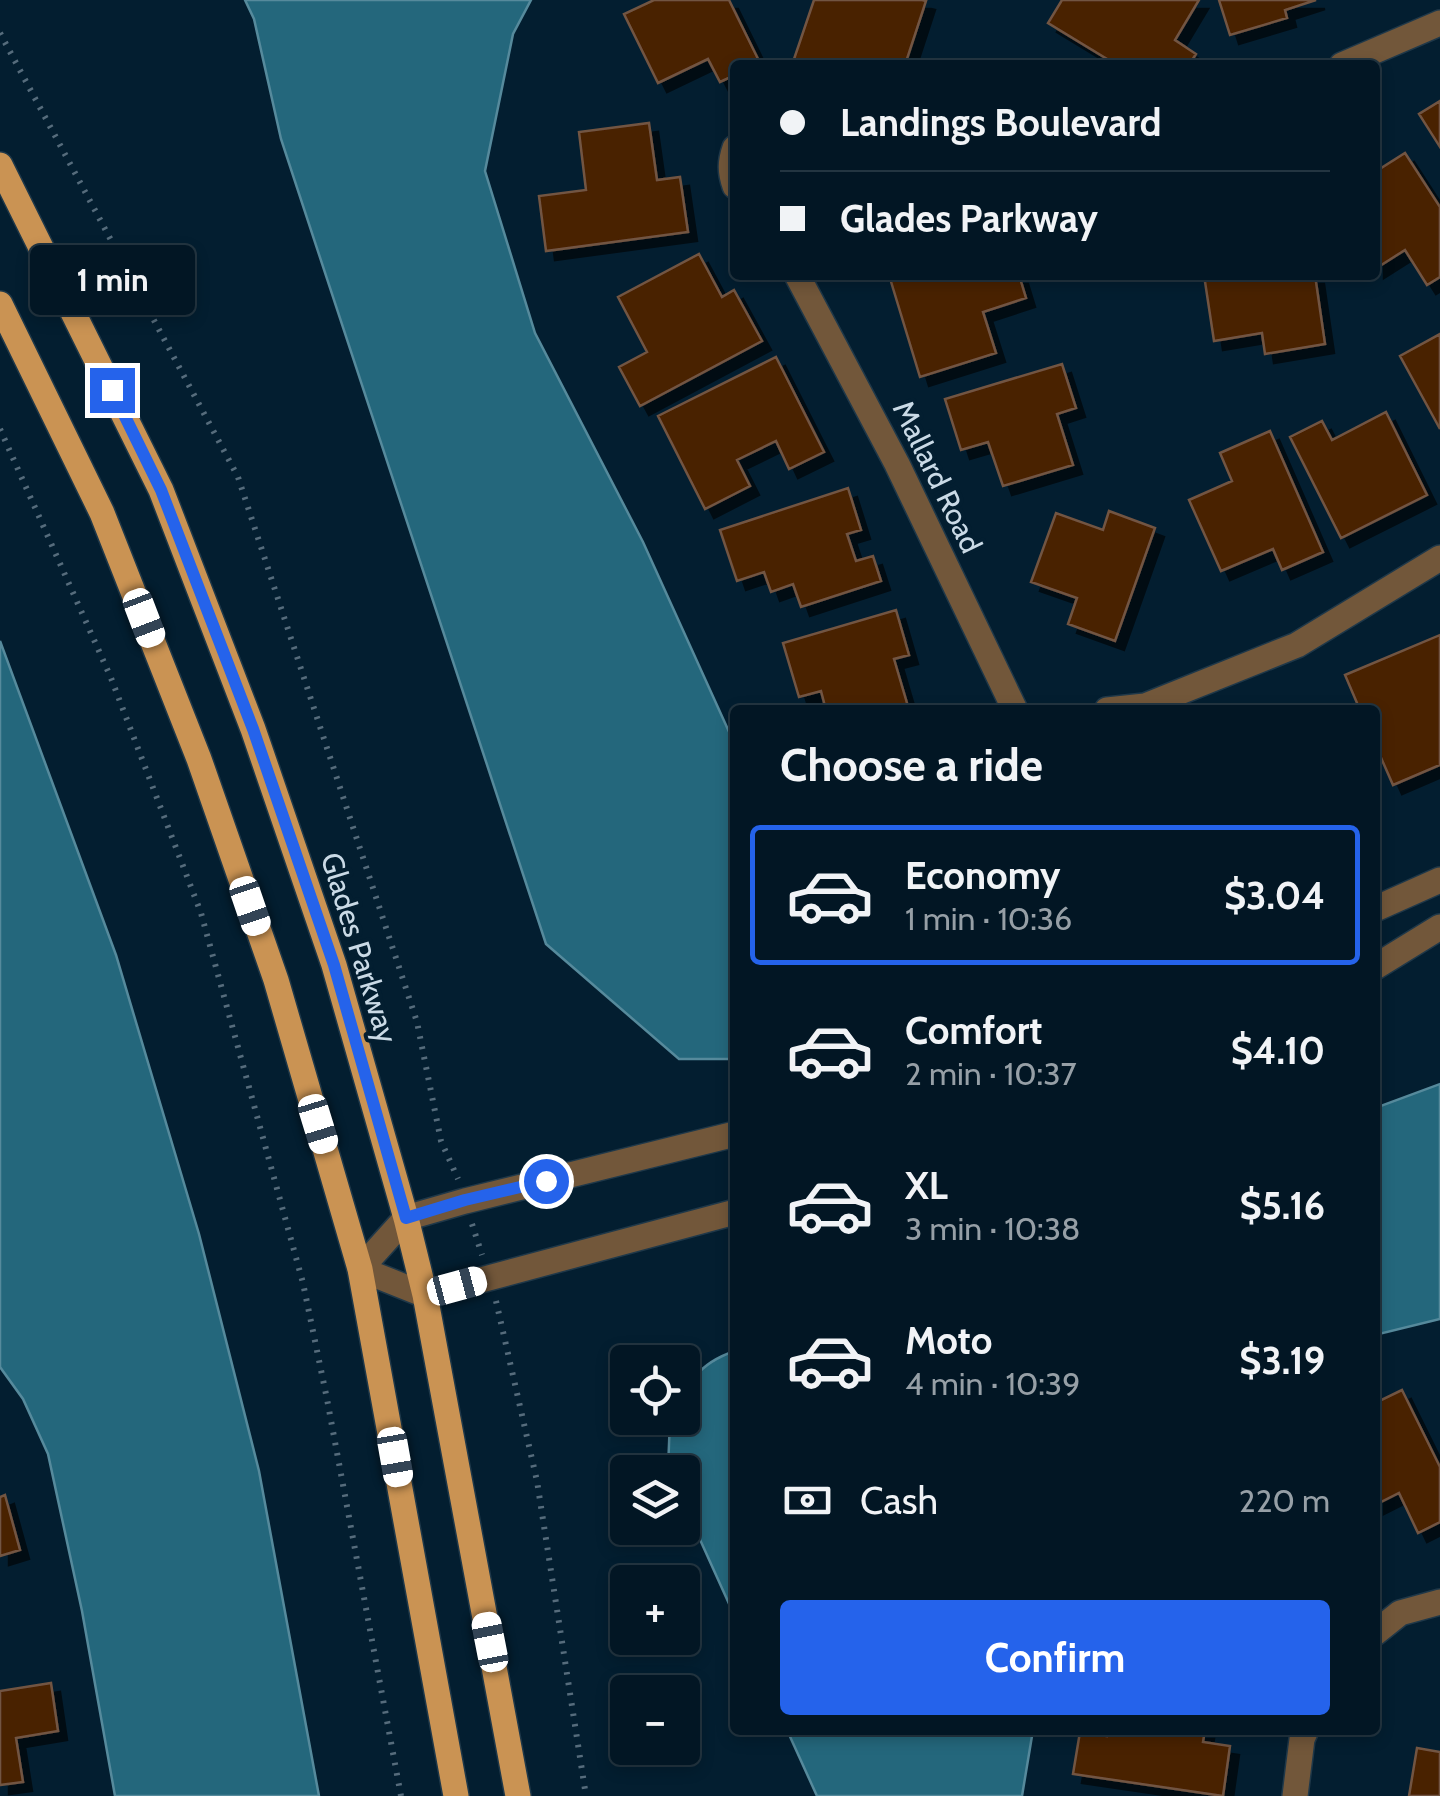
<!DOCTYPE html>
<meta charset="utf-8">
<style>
:root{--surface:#021624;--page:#102331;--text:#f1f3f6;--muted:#969fa6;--line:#233541;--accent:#2563eb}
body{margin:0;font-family:Cabin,sans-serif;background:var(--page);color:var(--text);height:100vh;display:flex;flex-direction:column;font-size:38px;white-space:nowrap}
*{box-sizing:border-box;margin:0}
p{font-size:32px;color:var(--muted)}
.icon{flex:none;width:55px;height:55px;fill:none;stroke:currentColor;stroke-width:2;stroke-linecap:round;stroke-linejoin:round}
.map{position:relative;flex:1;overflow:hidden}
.drawer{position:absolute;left:730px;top:705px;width:650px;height:1030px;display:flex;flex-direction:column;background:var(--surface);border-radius:10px;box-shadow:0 5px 15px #0003,0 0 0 2px var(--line)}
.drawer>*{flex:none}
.guide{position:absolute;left:730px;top:60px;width:650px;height:220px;border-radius:10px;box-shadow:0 5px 15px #0003,0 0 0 2px var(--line);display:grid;align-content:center;height:220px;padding:0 50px;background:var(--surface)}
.controls{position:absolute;left:610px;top:1345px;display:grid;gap:20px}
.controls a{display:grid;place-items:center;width:90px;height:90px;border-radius:10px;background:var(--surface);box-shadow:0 5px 15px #0003,0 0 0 2px var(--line);font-size:50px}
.end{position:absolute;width:45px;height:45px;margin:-22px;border:12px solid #2563eb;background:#fff;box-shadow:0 0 0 5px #fff}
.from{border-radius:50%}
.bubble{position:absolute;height:70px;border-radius:10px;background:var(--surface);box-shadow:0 5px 15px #0003,0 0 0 2px var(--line);font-size:32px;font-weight:700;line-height:70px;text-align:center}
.car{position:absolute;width:30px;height:60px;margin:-30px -15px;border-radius:12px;box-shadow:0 0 8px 2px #0007;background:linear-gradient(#fff 24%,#345 0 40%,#fff 0 76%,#345 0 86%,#fff 0)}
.guide b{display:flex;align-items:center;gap:35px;height:95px;font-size:38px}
.guide b+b{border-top:2px solid var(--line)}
.guide i{width:25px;height:25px;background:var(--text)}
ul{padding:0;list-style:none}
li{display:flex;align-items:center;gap:30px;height:140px;margin:0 20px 15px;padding:0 30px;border:5px solid transparent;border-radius:10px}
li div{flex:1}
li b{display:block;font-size:38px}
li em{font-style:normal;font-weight:700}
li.selected{border-color:var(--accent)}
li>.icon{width:90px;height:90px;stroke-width:1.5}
h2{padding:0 50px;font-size:45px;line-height:120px}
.pay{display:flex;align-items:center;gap:25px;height:110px;padding:0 50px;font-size:38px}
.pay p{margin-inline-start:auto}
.cta{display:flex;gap:20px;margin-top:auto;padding:20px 50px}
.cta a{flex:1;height:115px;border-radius:10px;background:var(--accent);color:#fff;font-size:40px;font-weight:700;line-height:115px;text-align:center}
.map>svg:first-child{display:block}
</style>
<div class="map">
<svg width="1440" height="1796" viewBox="0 0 1440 1796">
<defs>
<filter id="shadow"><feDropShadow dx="9" dy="9" stdDeviation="0" flood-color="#0009"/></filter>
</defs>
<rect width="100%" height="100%" fill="#031e30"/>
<path fill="#24677c" stroke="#568a9c" stroke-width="2.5" d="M245,0H531L513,34L485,171L535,333L643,542L735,745V1059H679L546,944L281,139L254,19Z
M0,641L116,955L199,1234L259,1471L319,1796H115L82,1611L48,1454L23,1399L0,1367Z
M1440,1084V1319L1375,1335V1108Z
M735,1351V1617L683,1502L682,1472H669L668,1470L670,1419L682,1418C682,1383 702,1362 735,1351Z
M787,1730H1033L1022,1796H817Z"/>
<path fill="#492002" stroke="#725543" stroke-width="2.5" filter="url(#shadow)" d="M654,0H729L760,63L755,65H735V75L720,82L708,59L658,83L624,14Z
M814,0H922L926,1L905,65H792Z
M1062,0H1199L1175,40L1196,54L1189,65H1117L1048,23Z
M1219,0H1316L1285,10L1287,18L1230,35Z
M1440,101V147L1419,114Z
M649,123L657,180L680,177L688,232L546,251L539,196L586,190L579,132Z
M1405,153L1440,207V277L1427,285L1405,250L1375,269V172Z
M699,254L722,297L734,290L762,341L640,406L619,367L647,352L618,297Z
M889,275H1019L1026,298L983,312L996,353L920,377Z
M1204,275H1315L1325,344L1265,354L1262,333L1214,341Z
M1440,334V429L1400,356Z
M776,357L824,452L789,469L776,441L737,460L750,486L705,509L658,416Z
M1062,364L1076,408L1057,414L1073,465L1003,486L988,442L961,450L945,399Z
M1386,412L1427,495L1341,538L1290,437L1322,421L1332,440Z
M1270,431L1323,552L1282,570L1273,549L1221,571L1189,500L1232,481L1220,453Z
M848,488L861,530L847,534L856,561L873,556L881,581L801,607L793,584L771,592L764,572L737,581L720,530Z
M1109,511L1155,528L1115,641L1068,624L1077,598L1031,582L1056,513L1103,530Z
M896,610L909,655L894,659L909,710H826L821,691L799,697L783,643Z
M1440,635V765L1393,785L1375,744V710H1360L1345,675Z
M1402,1390L1440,1467V1522L1418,1533L1399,1493L1375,1505V1403Z
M5,1495L20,1550L0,1556V1497Z
M51,1683L58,1731L16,1738L23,1782L0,1785V1691Z
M1108,1730H1205L1203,1742L1230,1746L1223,1796L1073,1774L1080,1732L1107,1736Z
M1417,1748L1440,1752V1796H1409Z"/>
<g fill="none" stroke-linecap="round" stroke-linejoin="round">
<g stroke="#1f3849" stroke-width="28">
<path id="minor" d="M1342,65L1440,23
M735,148C730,162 730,172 735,186
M797,275L897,464L1015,710
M1107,710L1145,706L1297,645L1440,558
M1375,909L1440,880
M1375,967L1440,927
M735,1134L465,1201L406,1218L360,1269L425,1295L735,1212
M1375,1633L1400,1613L1440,1602
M1295,1796L1302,1739L1306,1730"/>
</g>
<g stroke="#1f3849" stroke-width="28">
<path id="major" d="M0,165L161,490L253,729L334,965L406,1218L425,1295L518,1796
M0,304L102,513L199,759L276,980L360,1269L456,1796"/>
</g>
<path stroke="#566c7c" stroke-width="6" stroke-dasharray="2.5 8" stroke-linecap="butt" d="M0,33L238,477L417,1022L441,1141L458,1179
M0,429L111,678L201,913L303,1283L327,1399L401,1796
M472,1224L482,1255
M496,1301L537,1481L586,1796"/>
<use href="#minor" stroke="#72573a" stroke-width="25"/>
<use href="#major" stroke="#ca9353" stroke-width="25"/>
</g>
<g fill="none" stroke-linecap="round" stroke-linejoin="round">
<path stroke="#2563eb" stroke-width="12" d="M112,390L161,490L253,729L334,965L406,1218L465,1200L546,1181"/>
</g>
<g text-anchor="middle" stroke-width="8" stroke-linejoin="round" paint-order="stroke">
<g font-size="30" fill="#cadae6" stroke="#031e30">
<text transform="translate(937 477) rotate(64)" y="10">Mallard Road</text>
<text transform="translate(359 948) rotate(73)" y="10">Glades Parkway</text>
</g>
</g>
</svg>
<div class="controls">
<a><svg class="icon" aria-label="locate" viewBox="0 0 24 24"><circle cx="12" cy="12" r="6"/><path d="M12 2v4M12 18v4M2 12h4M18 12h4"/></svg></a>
<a><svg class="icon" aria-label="layers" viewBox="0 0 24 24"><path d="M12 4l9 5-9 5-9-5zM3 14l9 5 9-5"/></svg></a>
<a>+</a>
<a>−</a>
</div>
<i class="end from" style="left:546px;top:1181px"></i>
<i class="end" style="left:112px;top:390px"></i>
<div class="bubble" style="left:30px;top:245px;width:165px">1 min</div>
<i class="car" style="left:144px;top:618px;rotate:159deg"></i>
<i class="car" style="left:250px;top:906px;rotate:161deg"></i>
<i class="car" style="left:318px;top:1124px;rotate:163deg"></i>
<i class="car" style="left:457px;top:1286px;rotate:75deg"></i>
<i class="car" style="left:395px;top:1457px;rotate:170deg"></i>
<i class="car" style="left:490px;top:1642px;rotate:349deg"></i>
<div class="guide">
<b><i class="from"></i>Landings Boulevard</b>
<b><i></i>Glades Parkway</b>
</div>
<section class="drawer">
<h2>Choose a ride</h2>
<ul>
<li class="selected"><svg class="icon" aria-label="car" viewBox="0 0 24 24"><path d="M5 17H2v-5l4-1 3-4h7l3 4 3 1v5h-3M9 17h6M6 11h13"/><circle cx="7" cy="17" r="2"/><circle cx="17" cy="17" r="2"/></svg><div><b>Economy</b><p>1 min · 10:36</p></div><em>$3.04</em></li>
<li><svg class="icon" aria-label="car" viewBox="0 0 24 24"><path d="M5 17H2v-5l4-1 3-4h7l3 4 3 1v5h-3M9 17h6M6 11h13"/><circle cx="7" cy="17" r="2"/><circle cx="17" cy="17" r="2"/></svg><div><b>Comfort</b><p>2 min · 10:37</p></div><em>$4.10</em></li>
<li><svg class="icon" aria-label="car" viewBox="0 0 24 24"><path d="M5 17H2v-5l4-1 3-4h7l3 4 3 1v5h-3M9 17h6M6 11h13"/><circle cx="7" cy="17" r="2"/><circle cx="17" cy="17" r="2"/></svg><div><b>XL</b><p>3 min · 10:38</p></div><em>$5.16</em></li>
<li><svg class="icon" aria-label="car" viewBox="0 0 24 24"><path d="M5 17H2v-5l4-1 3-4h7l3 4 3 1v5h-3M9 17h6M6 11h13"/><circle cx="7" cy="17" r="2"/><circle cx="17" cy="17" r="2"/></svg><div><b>Moto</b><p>4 min · 10:39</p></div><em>$3.19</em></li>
</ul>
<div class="pay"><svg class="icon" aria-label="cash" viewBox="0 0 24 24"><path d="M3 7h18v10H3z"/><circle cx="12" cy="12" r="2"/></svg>Cash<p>220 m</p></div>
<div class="cta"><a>Confirm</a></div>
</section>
</div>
